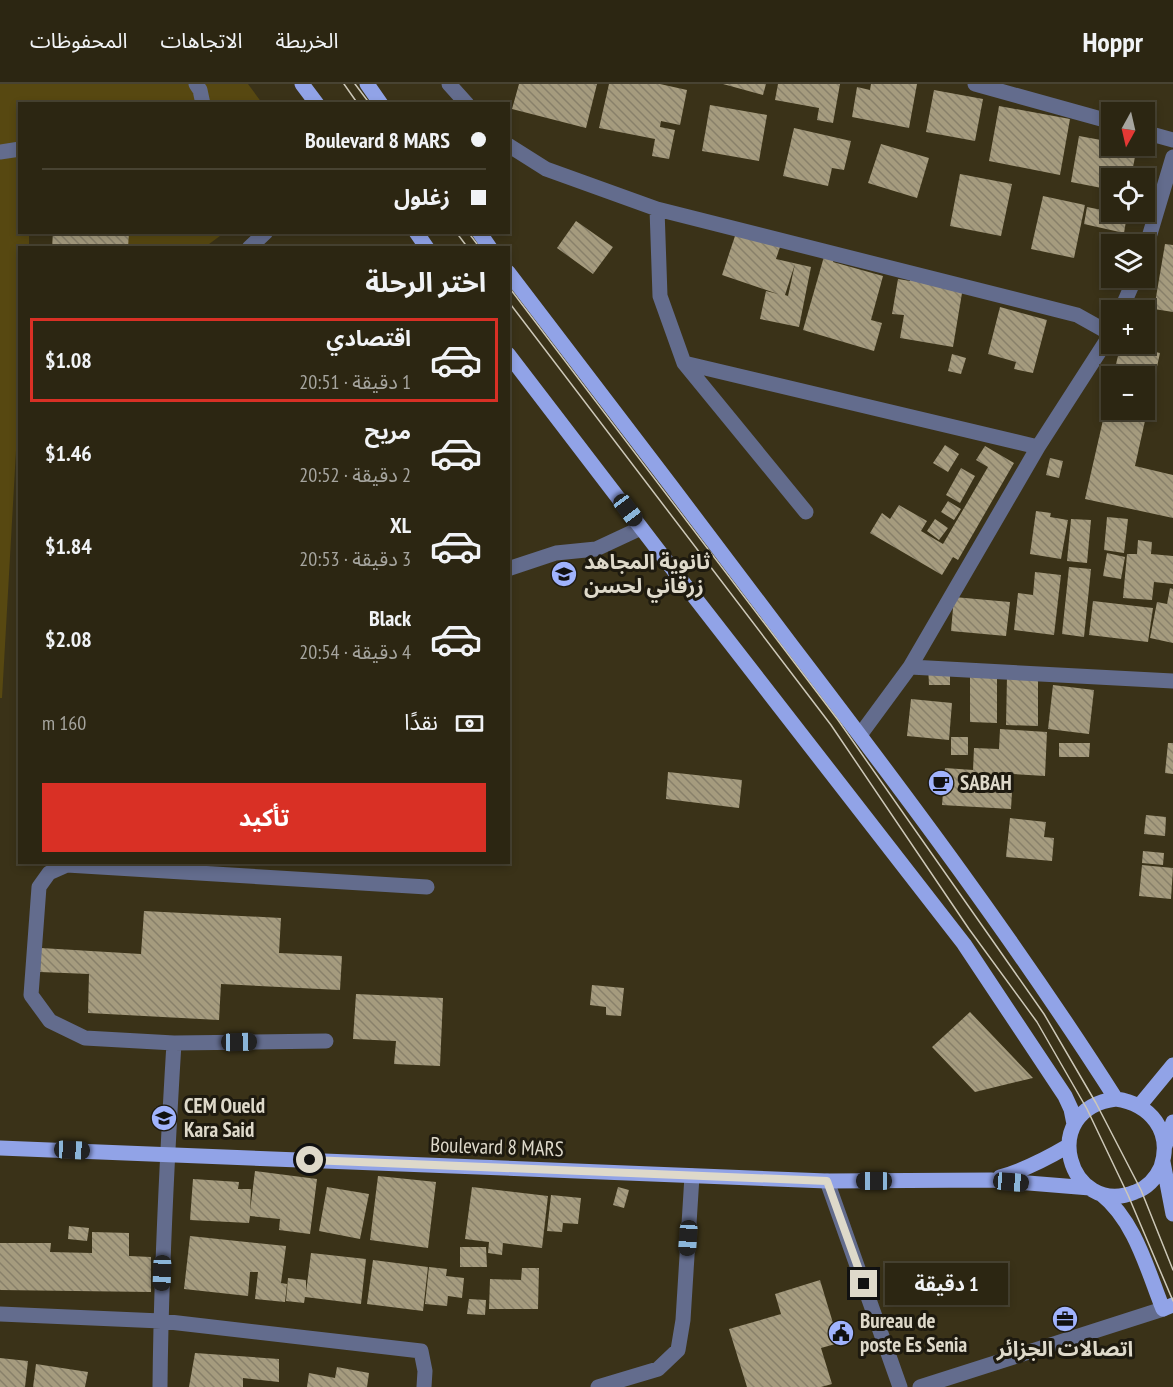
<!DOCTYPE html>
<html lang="ar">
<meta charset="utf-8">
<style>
:root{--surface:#2c2612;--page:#383220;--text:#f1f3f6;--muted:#a6a59f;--line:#484332;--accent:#d93025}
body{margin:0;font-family:"PT Sans Narrow","Noto Sans Arabic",sans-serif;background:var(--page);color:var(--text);direction:rtl;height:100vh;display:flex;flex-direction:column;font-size:22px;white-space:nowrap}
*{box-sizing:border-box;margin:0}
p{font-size:20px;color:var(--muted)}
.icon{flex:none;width:33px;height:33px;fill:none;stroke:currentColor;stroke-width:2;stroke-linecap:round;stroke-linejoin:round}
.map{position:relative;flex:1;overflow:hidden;direction:ltr}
.details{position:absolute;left:18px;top:162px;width:492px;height:618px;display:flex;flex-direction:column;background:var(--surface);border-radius:0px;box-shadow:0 3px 9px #0003,0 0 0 2px var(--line);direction:rtl}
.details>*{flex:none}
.banner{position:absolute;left:18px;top:18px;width:492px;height:132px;border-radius:0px;box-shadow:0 3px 9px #0003,0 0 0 2px var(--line);direction:rtl;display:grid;align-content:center;height:132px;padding:0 24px;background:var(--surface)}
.needle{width:39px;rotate:188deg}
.controls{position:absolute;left:1101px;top:18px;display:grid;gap:12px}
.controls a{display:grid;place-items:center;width:54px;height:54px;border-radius:0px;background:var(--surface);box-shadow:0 3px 9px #0003,0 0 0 2px var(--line);font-size:30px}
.end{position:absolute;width:27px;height:27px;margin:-14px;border:8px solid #ded9ca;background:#111;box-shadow:0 0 0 3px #111}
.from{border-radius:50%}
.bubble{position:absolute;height:42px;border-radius:0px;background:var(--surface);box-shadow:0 3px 9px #0003,0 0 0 2px var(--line);font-size:20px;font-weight:700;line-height:42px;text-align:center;direction:rtl}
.car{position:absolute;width:18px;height:36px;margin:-18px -9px;border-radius:8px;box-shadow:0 0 4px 2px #0007;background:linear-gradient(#222 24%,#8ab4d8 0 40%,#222 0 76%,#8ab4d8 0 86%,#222 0)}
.banner b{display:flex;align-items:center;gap:21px;height:57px;font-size:22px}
.banner b+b{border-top:2px solid var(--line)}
.banner i{width:15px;height:15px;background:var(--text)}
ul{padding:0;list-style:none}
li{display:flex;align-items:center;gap:18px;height:84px;margin:0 12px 9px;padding:0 12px;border:3px solid transparent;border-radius:0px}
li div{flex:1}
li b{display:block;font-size:22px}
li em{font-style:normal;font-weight:700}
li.current{border-color:var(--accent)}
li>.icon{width:54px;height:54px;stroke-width:1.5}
h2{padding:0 24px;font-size:27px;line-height:72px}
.pay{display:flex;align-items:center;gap:15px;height:66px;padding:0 24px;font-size:22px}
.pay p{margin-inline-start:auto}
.button{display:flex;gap:12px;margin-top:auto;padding:12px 24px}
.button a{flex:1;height:69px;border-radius:0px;background:var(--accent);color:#fff;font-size:24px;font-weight:700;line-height:69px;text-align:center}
header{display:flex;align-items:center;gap:36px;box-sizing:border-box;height:84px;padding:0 30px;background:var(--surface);border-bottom:2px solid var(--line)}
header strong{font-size:28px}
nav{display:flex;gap:33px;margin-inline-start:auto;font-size:21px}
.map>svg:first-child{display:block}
</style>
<header>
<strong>Hoppr</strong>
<nav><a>الخريطة</a><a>الاتجاهات</a><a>المحفوظات</a></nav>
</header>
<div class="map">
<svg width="1173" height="1303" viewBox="0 0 1173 1303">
<defs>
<pattern id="building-back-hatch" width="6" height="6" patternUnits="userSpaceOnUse" patternTransform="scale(1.5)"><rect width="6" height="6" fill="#a59b7e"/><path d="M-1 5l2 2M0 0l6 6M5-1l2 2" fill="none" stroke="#88806a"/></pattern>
</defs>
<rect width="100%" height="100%" fill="#3a3218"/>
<path fill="#574811" d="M0,0H248L262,19L20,20V148L29,149V163L20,164L19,314L2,614H0Z
M120,149H224L205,163L120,164Z"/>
<path fill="url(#building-back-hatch)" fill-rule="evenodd" d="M519,0H597L586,44L512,25Z
M609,0H660L687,6L680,41L661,37L660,43L675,46L669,75L652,72L655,55L599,44Z
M723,0H766L763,11Z
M778,0H840L833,39L817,36L819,24L775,16Z
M871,0H917L909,44L852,33L857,3L870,6Z
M934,6L983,15L975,57L926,48Z
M710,21L767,31L759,77L702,67Z
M999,22L1070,35L1060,91L989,77Z
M794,44L851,57L844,86L832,84L828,102L783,92Z
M1079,52L1112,58V62H1137L1131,94H1112V106L1071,98Z
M881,60L929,74L917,114L868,99Z
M960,90L1012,100L1001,152L950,142Z
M1043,112L1085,121L1074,174L1031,165Z
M1087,123L1127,131L1124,149L1084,140Z
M576,137L613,163L593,190L557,164Z
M738,143L782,157L776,175L811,183L799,243L760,235L766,207L778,210L722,191ZM795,180L788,212L785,211Z
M53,148H129L128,164H52Z
M1165,160L1173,161V228L1154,225Z
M825,169L835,172L833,178L883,192L871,236L882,239L874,267L803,246Z
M898,195L910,197V195L963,203L953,263L900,254L904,231L892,230Z
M1000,223L1047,236L1033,289L1014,285L1016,278L988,270Z
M1121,260L1160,269L1135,382L1173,391V434L1085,415L1111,301L1112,326H1144V292H1113Z
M952,270L966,274L961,290L948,287Z
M945,361L959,370L948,388L933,379Z
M985,362L1014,379L958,476L953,473L942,491L870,449L882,429L890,435L899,421L927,437L921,447L943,460L988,383L976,376Z
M1050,374L1063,377L1059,394L1046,391Z
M961,384L975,392L960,419L946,411Z
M948,417L961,425L954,436L941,428Z
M1036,427L1051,429L1050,433L1068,436L1061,475L1030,470Z
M1107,433L1128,435L1124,469L1104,466Z
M935,435L948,444L939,456L927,447Z
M1071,435L1091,436L1087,479L1067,477Z
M1138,456L1152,458L1151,470L1173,472V500L1154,498L1152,516L1123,514L1127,470H1137Z
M1107,469L1125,473L1121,495L1103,492Z
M1069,483L1091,485L1084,553L1062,550Z
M1035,488L1061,491L1054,551L1014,546L1018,509L1033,511Z
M1170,504L1173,505V559L1150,554L1157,518L1167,520Z
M954,513L1010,518L1006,552L951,547Z
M1093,517L1153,524L1148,558L1089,551Z
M928,582H950V601H929Z
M970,589H997V639L970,638Z
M1007,592H1038V642L1006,641Z
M1053,601L1094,606L1089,650L1048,645Z
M911,615L952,619L949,656L907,652Z
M1000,645L1047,648L1045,692L1013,690L1011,725L942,721L945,684L973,686L974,664L999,665Z
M951,653H968V671H951Z
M1059,659H1090L1089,673H1059Z
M1168,659H1173V690L1165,689Z
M18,687H20V712H16Z
M668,688L742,696L739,724L666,715Z
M1146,731L1166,733L1165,752L1144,750Z
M1010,734L1046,738L1044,753L1054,754L1052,777L1006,773Z
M1143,767L1164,769L1163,781L1142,779Z
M1142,781L1173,784L1171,815L1139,812Z
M144,827L281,834L279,869L342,872L340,906L221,900L219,936L88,929L89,890L40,888L41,864L141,870Z
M592,901L624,904L621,932L606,931V923L590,921Z
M356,910L443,914L440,982L394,980L396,957L353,955Z
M970,928L1033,994L975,1008L932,963Z
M255,1087L317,1095L310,1150L279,1146L280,1135L250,1132L249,1139L190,1136L193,1095L239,1098L238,1105H251L250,1127Z
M378,1092L436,1098L428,1164L370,1156Z
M327,1103L369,1110L360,1155L319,1147Z
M472,1103L548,1112L542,1164L503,1159L502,1171L488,1169L489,1158L465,1155Z
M618,1103L629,1106L624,1124L613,1121Z
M551,1111L581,1114L578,1140L563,1139L562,1148L547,1147Z
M69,1142L89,1144L87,1157L68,1155Z
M92,1148L129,1149V1172L151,1173V1208L0,1206V1159H51L50,1168L92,1169Z
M190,1152L286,1162L281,1199L287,1200L285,1218L255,1215L258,1188H250L248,1212L184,1205Z
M460,1163H486L487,1183H460Z
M311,1169L366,1175L361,1220L305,1213L304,1219L286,1217L288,1194L306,1196V1208Z
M373,1176L428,1183L423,1227L367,1220Z
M429,1183L447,1185L446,1192L464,1194L462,1214L448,1212L447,1222L425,1220Z
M522,1184H539L538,1225H489L490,1195L521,1196Z
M820,1196L839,1259L821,1264L832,1300L821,1303H747L729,1245L781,1230L775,1210Z
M469,1215L486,1216L485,1231L467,1230Z
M195,1269L279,1275V1298L243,1294V1303H189Z
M0,1274L28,1277L25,1303H0Z
M36,1280L88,1288L85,1303H33Z
M337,1283L369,1289L367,1303H307L309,1289L335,1294Z"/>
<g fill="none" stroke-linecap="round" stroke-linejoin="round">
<path stroke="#636c8d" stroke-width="15" d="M196,0L200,6L203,20
M449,0L467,20
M975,0L1112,38
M1144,48L1173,56
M508,61L546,85L657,125L1077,231L1111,250
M0,68L20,65
M657,125L660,212L684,279L806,428
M249,164L266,148
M1144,170L1173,73
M1121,226L1135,194
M684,279L1038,363
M508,485L556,469L596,465L641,444
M910,583L1173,597
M860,651L910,583L1038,363L1112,248
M326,957L174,959L85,954L50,937L31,911L39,803L49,789L67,781L427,803
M827,1097L900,1303
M0,1230L161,1237L421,1267L425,1287L424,1303
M160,1303C161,1188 167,1074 174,959
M598,1303L658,1285L678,1266L683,1236L692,1092
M920,1303L1163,1225"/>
<path stroke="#91a3e7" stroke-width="15" d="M302,0L317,20
M367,0L381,20
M416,148L427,164
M479,148L490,164
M508,188C603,312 698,437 792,562C905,710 1016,858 1116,1015C1150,1020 1173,1047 1161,1083C1156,1094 1147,1104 1135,1108C1069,1135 1036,1025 1116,1015
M508,270L668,479L964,860L1065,1012L1071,1025L1074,1040
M1140,1021L1173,981
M1165,1062L1173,1038
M0,1064L827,1097L991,1096L1090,1104
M1163,1078L1173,1130
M1000,1093C1025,1086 1046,1075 1068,1062
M1101,1110C1135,1137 1147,1185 1163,1225L1173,1221"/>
<path stroke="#cdc8b8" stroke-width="1.5" d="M344,0L358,20
M355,0L370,20
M456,148L468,164
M468,148L480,164
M508,202L838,636L1044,930L1096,1019L1141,1106L1173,1186
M508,217L831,641L969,845L1037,938L1087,1025L1128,1111L1173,1217"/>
</g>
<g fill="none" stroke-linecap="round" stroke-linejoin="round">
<path stroke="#ded9ca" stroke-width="8" d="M310,1076L827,1097L864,1200"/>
</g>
<defs>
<g id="school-disc" transform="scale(1.35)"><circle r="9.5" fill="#a0b3fd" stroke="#1e1a0f"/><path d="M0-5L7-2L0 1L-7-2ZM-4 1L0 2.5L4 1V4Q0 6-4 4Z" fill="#111"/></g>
<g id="cafe-disc" transform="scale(1.35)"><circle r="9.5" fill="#a0b3fd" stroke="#1e1a0f"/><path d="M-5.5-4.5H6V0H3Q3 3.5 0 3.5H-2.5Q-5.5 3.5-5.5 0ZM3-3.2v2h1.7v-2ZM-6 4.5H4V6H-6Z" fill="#111"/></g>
<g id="office-disc" transform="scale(1.35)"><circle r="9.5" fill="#a0b3fd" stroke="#1e1a0f"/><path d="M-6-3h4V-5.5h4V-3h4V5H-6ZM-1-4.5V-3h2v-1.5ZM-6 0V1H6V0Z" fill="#111"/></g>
<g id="civic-disc" transform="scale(1.35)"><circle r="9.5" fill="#a0b3fd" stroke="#1e1a0f"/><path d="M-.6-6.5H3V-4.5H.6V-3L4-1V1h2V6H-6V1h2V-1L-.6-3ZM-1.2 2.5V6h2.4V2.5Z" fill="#111"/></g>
</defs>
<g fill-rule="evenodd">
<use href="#school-disc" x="564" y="490"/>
<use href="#cafe-disc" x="941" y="699"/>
<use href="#school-disc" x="164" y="1034"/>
<use href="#office-disc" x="1065" y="1235"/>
<use href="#civic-disc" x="841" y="1249"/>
</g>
<g text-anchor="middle" stroke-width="6" stroke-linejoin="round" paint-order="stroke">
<g font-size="21" font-weight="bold" fill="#ded9ca" stroke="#1e1a0f" text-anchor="start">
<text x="584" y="485">ثانوية المجاهد<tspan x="584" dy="24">زرقاني لحسن</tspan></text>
<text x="960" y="706">SABAH</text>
<text x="184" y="1029">CEM Oueld<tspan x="184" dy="24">Kara Said</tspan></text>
<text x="860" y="1244">Bureau de<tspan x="860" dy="24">poste Es Senia</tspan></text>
<text x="1065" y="1272" text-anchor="middle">اتصالات الجزائر</text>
</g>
<g font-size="21" fill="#ded9ca" stroke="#1e1a0f">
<text transform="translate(497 1063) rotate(2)" y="7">Boulevard 8 MARS</text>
</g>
</g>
</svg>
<div class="controls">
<a><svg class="needle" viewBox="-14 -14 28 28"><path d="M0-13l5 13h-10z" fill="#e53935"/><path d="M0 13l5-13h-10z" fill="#a6a59f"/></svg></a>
<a><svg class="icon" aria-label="locate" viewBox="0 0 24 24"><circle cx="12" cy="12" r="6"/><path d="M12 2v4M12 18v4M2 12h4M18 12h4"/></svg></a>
<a><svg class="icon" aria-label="layers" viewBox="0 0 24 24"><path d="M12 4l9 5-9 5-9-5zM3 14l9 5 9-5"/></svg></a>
<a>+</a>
<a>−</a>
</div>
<i class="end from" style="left:310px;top:1076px"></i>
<i class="end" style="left:864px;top:1200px"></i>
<div class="bubble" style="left:885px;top:1179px;width:123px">1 دقيقة</div>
<i class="car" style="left:628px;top:426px;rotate:143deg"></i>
<i class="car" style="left:239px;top:958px;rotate:89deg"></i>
<i class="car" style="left:72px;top:1066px;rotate:93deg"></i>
<i class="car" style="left:874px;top:1097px;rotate:270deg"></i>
<i class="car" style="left:1011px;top:1098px;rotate:95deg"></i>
<i class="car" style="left:688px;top:1154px;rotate:184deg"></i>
<i class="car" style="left:162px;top:1189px;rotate:182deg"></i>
<div class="banner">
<b><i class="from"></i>Boulevard 8 MARS</b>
<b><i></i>زغلول</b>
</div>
<section class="details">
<h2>اختر الرحلة</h2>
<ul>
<li class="current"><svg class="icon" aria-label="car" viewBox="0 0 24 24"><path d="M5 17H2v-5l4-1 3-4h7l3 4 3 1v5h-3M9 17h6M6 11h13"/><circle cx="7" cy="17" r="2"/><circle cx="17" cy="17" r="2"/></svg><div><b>اقتصادي</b><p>1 دقيقة · 20:51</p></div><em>$1.08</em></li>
<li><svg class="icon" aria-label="car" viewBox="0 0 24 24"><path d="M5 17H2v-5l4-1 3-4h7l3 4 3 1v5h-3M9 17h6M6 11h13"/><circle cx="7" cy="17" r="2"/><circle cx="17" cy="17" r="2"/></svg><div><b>مريح</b><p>2 دقيقة · 20:52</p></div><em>$1.46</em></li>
<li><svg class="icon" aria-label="car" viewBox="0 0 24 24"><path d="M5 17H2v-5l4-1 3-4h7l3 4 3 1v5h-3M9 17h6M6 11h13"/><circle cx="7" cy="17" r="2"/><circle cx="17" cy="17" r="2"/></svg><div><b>XL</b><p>3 دقيقة · 20:53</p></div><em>$1.84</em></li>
<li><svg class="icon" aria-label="car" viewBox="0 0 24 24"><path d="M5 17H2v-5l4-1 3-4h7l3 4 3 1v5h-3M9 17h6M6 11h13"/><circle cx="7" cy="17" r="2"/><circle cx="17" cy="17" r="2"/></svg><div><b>Black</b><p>4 دقيقة · 20:54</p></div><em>$2.08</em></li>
</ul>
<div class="pay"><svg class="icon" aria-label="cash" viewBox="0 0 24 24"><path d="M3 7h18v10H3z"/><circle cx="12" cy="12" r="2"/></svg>نقدًا<p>160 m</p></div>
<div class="button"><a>تأكيد</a></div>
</section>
</div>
